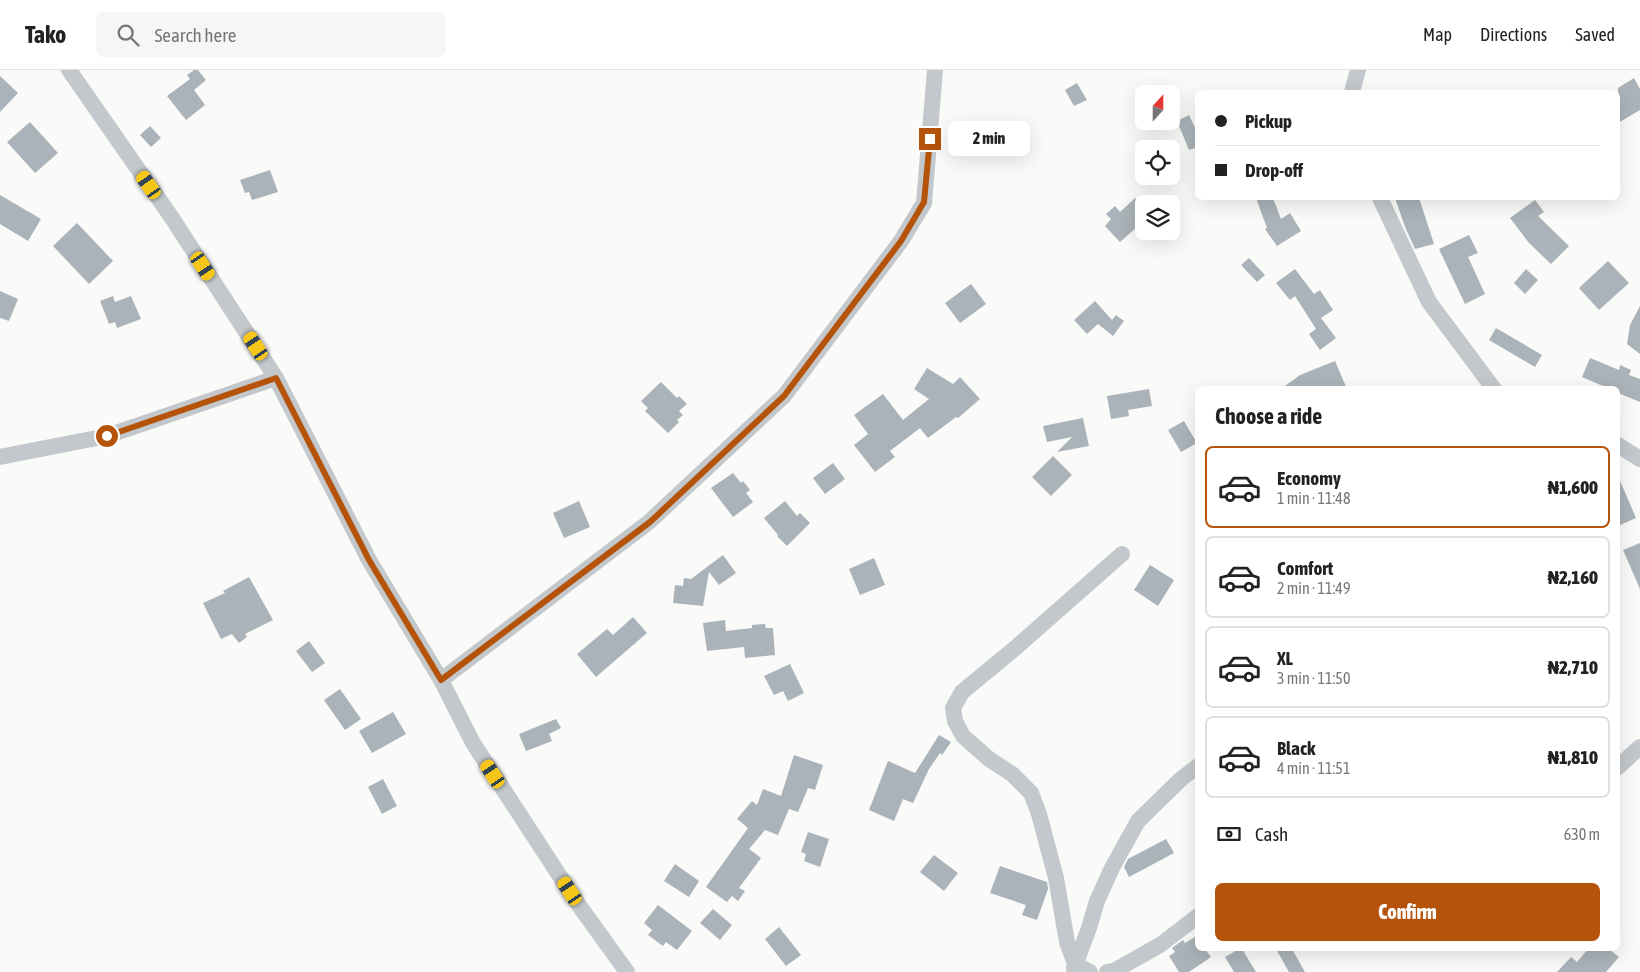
<!DOCTYPE html>
<meta charset="utf-8">
<style>
:root{--surface:#fff;--page:#f6f6f6;--text:#222;--muted:#767676;--line:#e0e0e0;--accent:#b45309}
body{margin:0;font-family:"Asap Condensed",sans-serif;background:var(--page);color:var(--text);height:100vh;display:flex;flex-direction:column;font-size:19px;white-space:nowrap}
*{box-sizing:border-box;margin:0}
p{font-size:16px;color:var(--muted)}
.icon{flex:none;width:28px;height:28px;fill:none;stroke:currentColor;stroke-width:2;stroke-linecap:round;stroke-linejoin:round}
.map{position:relative;flex:1;overflow:hidden}
.panel{position:absolute;left:1195px;top:316px;width:425px;height:565px;display:flex;flex-direction:column;background:var(--surface);border-radius:8px;box-shadow:0 5px 20px #0002}
.panel>*{flex:none}
.top-card{position:absolute;left:1195px;top:20px;width:425px;height:110px;border-radius:8px;box-shadow:0 5px 20px #0002;display:grid;align-content:center;height:110px;padding:0 20px;background:var(--surface)}
.needle{width:32px;rotate:21deg}
.controls{position:absolute;left:1135px;top:15px;display:grid;gap:10px}
.controls a{display:grid;place-items:center;width:45px;height:45px;border-radius:8px;background:var(--surface);box-shadow:0 5px 20px #0002;font-size:25px}
.end{position:absolute;width:22px;height:22px;margin:-11px;border:6px solid #b45309;background:#fff;box-shadow:0 0 0 2px #fff}
.from{border-radius:50%}
.bubble{position:absolute;height:35px;border-radius:8px;background:var(--surface);box-shadow:0 5px 20px #0002;font-size:16px;font-weight:800;line-height:35px;text-align:center}
.car{position:absolute;width:15px;height:30px;margin:-15px -8px;border-radius:6px;box-shadow:0 0 4px 1px #0007;background:linear-gradient(#f5c518 24%,#345 0 40%,#f5c518 0 76%,#345 0 86%,#f5c518 0)}
.top-card b{display:flex;align-items:center;gap:18px;height:48px;font-size:19px}
.top-card b+b{border-top:1px solid var(--line)}
.top-card i{width:12px;height:12px;background:var(--text)}
ul{padding:0;list-style:none}
li{display:flex;align-items:center;gap:15px;height:82px;margin:0 10px 8px;padding:0 10px;border:2px solid var(--line);border-radius:8px}
li div{flex:1}
li b{display:block;font-size:19px}
li em{font-style:normal;font-weight:800}
li.current{border-color:var(--accent)}
li>.icon{width:45px;height:45px;stroke-width:1.5}
h2{padding:0 20px;font-size:22px;line-height:60px}
.pay{display:flex;align-items:center;gap:12px;height:55px;padding:0 20px;font-size:19px}
.pay p{margin-inline-start:auto}
.cta{display:flex;gap:10px;margin-top:auto;padding:10px 20px}
.cta a{flex:1;height:58px;border-radius:8px;background:var(--accent);color:#fff;font-size:20px;font-weight:800;line-height:58px;text-align:center}
header{display:flex;align-items:center;gap:30px;box-sizing:border-box;height:70px;padding:0 25px;background:var(--surface);border-bottom:1px solid var(--line)}
header strong{font-size:24px}
nav{display:flex;gap:28px;margin-inline-start:auto;font-size:18px}
.search{width:350px;height:45px;background:var(--page);display:flex;align-items:center;gap:12px;box-sizing:border-box;padding:0 18px;border-radius:8px;color:var(--muted);font-size:19px}
.map>svg:first-child{display:block}
</style>
<header>
<strong>Tako</strong>
<div class="search"><svg class="icon" aria-label="search" viewBox="0 0 24 24"><circle cx="10" cy="10" r="6"/><path d="M15 15l6 6"/></svg>Search here</div>
<nav><a>Map</a><a>Directions</a><a>Saved</a></nav>
</header>
<div class="map">
<svg width="1640" height="902" viewBox="0 0 1640 902">
<rect width="100%" height="100%" fill="#fafaf8"/>
<path fill="#aab3b9" d="M194,0H198L206,10L194,20L205,35L186,50L167,26L190,9L187,5Z
M0,6L18,23L0,42Z
M1634,8L1640,19V40L1618,53V18Z
M1077,13L1087,30L1074,36L1065,20Z
M1189,45L1198,64V77L1189,80L1177,51Z
M30,52L58,83L35,103L7,72Z
M150,56L161,68L151,77L140,65Z
M270,100L278,122L252,130L249,122L245,123L240,110Z
M0,125L41,149L28,171L0,154Z
M1135,128L1144,138V151L1120,172L1105,156L1111,149L1106,144L1115,136L1120,142Z
M1256,128H1273L1281,149L1290,143L1301,161L1277,176L1265,159L1267,158Z
M1395,128H1419L1434,174L1415,179L1405,157Z
M1535,130L1544,142L1538,146L1569,176L1551,194L1529,173L1510,148Z
M77,153L113,191L89,214L53,176Z
M1469,165L1478,183L1468,187L1485,224L1465,234L1439,179Z
M1249,188L1265,205L1257,212L1241,195Z
M1608,191L1629,213L1599,240L1579,218Z
M1295,199L1314,224L1320,220L1333,240L1321,248L1336,268L1320,280L1309,264L1316,259L1295,226L1290,230L1276,213Z
M1526,199L1538,210L1525,224L1514,213Z
M971,214L986,234L960,253L945,233Z
M0,221L18,229L9,251L0,248Z
M113,226L115,232L131,226L141,249L117,258L115,252L109,254L100,231Z
M1095,231L1112,250L1116,245L1124,251L1113,266L1098,254L1087,264L1074,250Z
M1640,236V284L1627,274L1630,255Z
M1496,258L1542,285L1535,297L1489,270Z
M1590,288L1619,300L1620,295L1631,300L1629,305L1640,309V332L1618,323V319H1610L1582,307Z
M1335,291L1347,319H1281L1300,305Z
M927,298L953,314L960,307L980,329L958,348L956,347L928,368L920,358L890,381L895,387L875,402L854,375L868,364L854,345L883,324L903,350L929,329L914,319Z
M661,312L677,328L679,326L687,334L679,341L683,345L677,350L679,352L668,363L645,341L648,338L641,331Z
M1149,319L1152,336L1128,340L1129,346L1111,349L1107,326Z
M1083,348L1089,376L1057,382L1072,367L1047,372L1043,356Z
M1184,351L1197,373L1181,382L1168,360Z
M1053,386L1072,405L1051,426L1032,407Z
M833,393L845,409L825,424L813,408Z
M733,403L741,413L743,411L750,420L746,423L753,432L733,447L711,418Z
M1618,406L1636,448L1618,456Z
M579,431L590,457L564,468L553,443Z
M785,431L797,446L800,443L810,453L787,476L777,466L778,465L764,448Z
M1640,473V519L1623,480Z
M723,485L736,503L719,515L709,502L703,536L673,533L675,515L683,516L684,508L691,509Z
M874,488L885,515L860,525L849,499Z
M1150,495L1174,510L1158,536L1134,520Z
M249,507L273,550L245,564L247,567L239,573L232,564L221,569L203,533L225,523L223,521Z
M633,547L647,563L596,607L577,584L607,559L613,565Z
M725,550L726,561L752,558V555L765,554L766,558H773L775,585L745,588L744,577L707,581L703,553Z
M309,571L325,593L312,602L296,581Z
M790,594L804,623L788,631L783,621L774,625L764,606Z
M340,619L361,649L345,660L324,630Z
M393,642L406,664L372,683L359,661Z
M556,649L561,658L549,664L552,671L526,681L519,664Z
M939,665L951,672L942,685L940,683L929,699L913,733L903,729L894,751L869,740L888,691L915,703Z
M794,685L823,695L815,720L808,718L798,742L789,739L778,765L765,760L749,779L761,788L739,818L745,821L738,831L732,826L727,832L706,817L748,758L737,749L752,731L757,735L763,719L781,726Z
M383,709L397,736L382,744L368,717Z
M808,762L829,769L820,797L804,791L806,784L801,782Z
M1166,769L1174,783L1129,807L1124,797L1128,789Z
M934,785L958,803L944,821L920,802Z
M675,794L699,811L689,827L664,811Z
M1000,796L1047,812L1048,819L1037,850L1022,845L1026,835L990,823Z
M658,835L692,861L677,880L666,872L663,876L648,865L652,860L644,853Z
M713,839L732,855L720,870L700,853Z
M779,857L801,885L786,896L765,869Z
M1198,865V879H1205L1211,887L1189,902H1179L1169,886L1175,882L1172,878L1183,870L1185,873Z
M1239,879H1242L1256,902H1234L1225,887Z
M1276,879H1292L1305,902H1289Z
M1588,879H1609L1619,887L1606,902H1557L1571,887L1577,892Z"/>
<g fill="none" stroke-linecap="round" stroke-linejoin="round">
<path stroke="#c3c8cc" stroke-width="16" d="M69,0L172,148L276,308L369,490L441,610L473,673L578,834L627,902
M1352,22L1358,0
M1380,128L1429,232L1494,319
M1618,375L1640,389
M0,387L107,366L276,308
M441,610L649,452L784,326L901,171L924,133L935,0
M1618,697L1640,677
M1074,898L1089,858L1097,831L1112,798L1138,751L1181,709L1198,696
M1090,902L1075,894L1067,872L1056,808L1039,744L1031,723L1012,704L989,689L963,666L955,651L953,638L962,622L1013,580L1122,484
M1107,902L1114,901L1160,875L1198,846"/>
</g>
<g fill="none" stroke-linecap="round" stroke-linejoin="round">
<path stroke="#b45309" stroke-width="6" d="M107,366L276,308L369,490L441,610L650,452L784,326L901,171L924,132L930,69"/>
</g>
</svg>
<div class="controls">
<a><svg class="needle" viewBox="-14 -14 28 28"><path d="M0-13l5 13h-10z" fill="#e53935"/><path d="M0 13l5-13h-10z" fill="#767676"/></svg></a>
<a><svg class="icon" aria-label="locate" viewBox="0 0 24 24"><circle cx="12" cy="12" r="6"/><path d="M12 2v4M12 18v4M2 12h4M18 12h4"/></svg></a>
<a><svg class="icon" aria-label="layers" viewBox="0 0 24 24"><path d="M12 4l9 5-9 5-9-5zM3 14l9 5 9-5"/></svg></a>
</div>
<i class="end from" style="left:107px;top:366px"></i>
<i class="end" style="left:930px;top:69px"></i>
<div class="bubble" style="left:948px;top:51px;width:82px">2 min</div>
<i class="car" style="left:149px;top:115px;rotate:325deg"></i>
<i class="car" style="left:203px;top:196px;rotate:147deg"></i>
<i class="car" style="left:256px;top:276px;rotate:327deg"></i>
<i class="car" style="left:493px;top:704px;rotate:327deg"></i>
<i class="car" style="left:570px;top:821px;rotate:327deg"></i>
<div class="top-card">
<b><i class="from"></i>Pickup</b>
<b><i></i>Drop-off</b>
</div>
<section class="panel">
<h2>Choose a ride</h2>
<ul>
<li class="current"><svg class="icon" aria-label="car" viewBox="0 0 24 24"><path d="M5 17H2v-5l4-1 3-4h7l3 4 3 1v5h-3M9 17h6M6 11h13"/><circle cx="7" cy="17" r="2"/><circle cx="17" cy="17" r="2"/></svg><div><b>Economy</b><p>1 min · 11:48</p></div><em>₦1,600</em></li>
<li><svg class="icon" aria-label="car" viewBox="0 0 24 24"><path d="M5 17H2v-5l4-1 3-4h7l3 4 3 1v5h-3M9 17h6M6 11h13"/><circle cx="7" cy="17" r="2"/><circle cx="17" cy="17" r="2"/></svg><div><b>Comfort</b><p>2 min · 11:49</p></div><em>₦2,160</em></li>
<li><svg class="icon" aria-label="car" viewBox="0 0 24 24"><path d="M5 17H2v-5l4-1 3-4h7l3 4 3 1v5h-3M9 17h6M6 11h13"/><circle cx="7" cy="17" r="2"/><circle cx="17" cy="17" r="2"/></svg><div><b>XL</b><p>3 min · 11:50</p></div><em>₦2,710</em></li>
<li><svg class="icon" aria-label="car" viewBox="0 0 24 24"><path d="M5 17H2v-5l4-1 3-4h7l3 4 3 1v5h-3M9 17h6M6 11h13"/><circle cx="7" cy="17" r="2"/><circle cx="17" cy="17" r="2"/></svg><div><b>Black</b><p>4 min · 11:51</p></div><em>₦1,810</em></li>
</ul>
<div class="pay"><svg class="icon" aria-label="cash" viewBox="0 0 24 24"><path d="M3 7h18v10H3z"/><circle cx="12" cy="12" r="2"/></svg>Cash<p>630 m</p></div>
<div class="cta"><a>Confirm</a></div>
</section>
</div>
